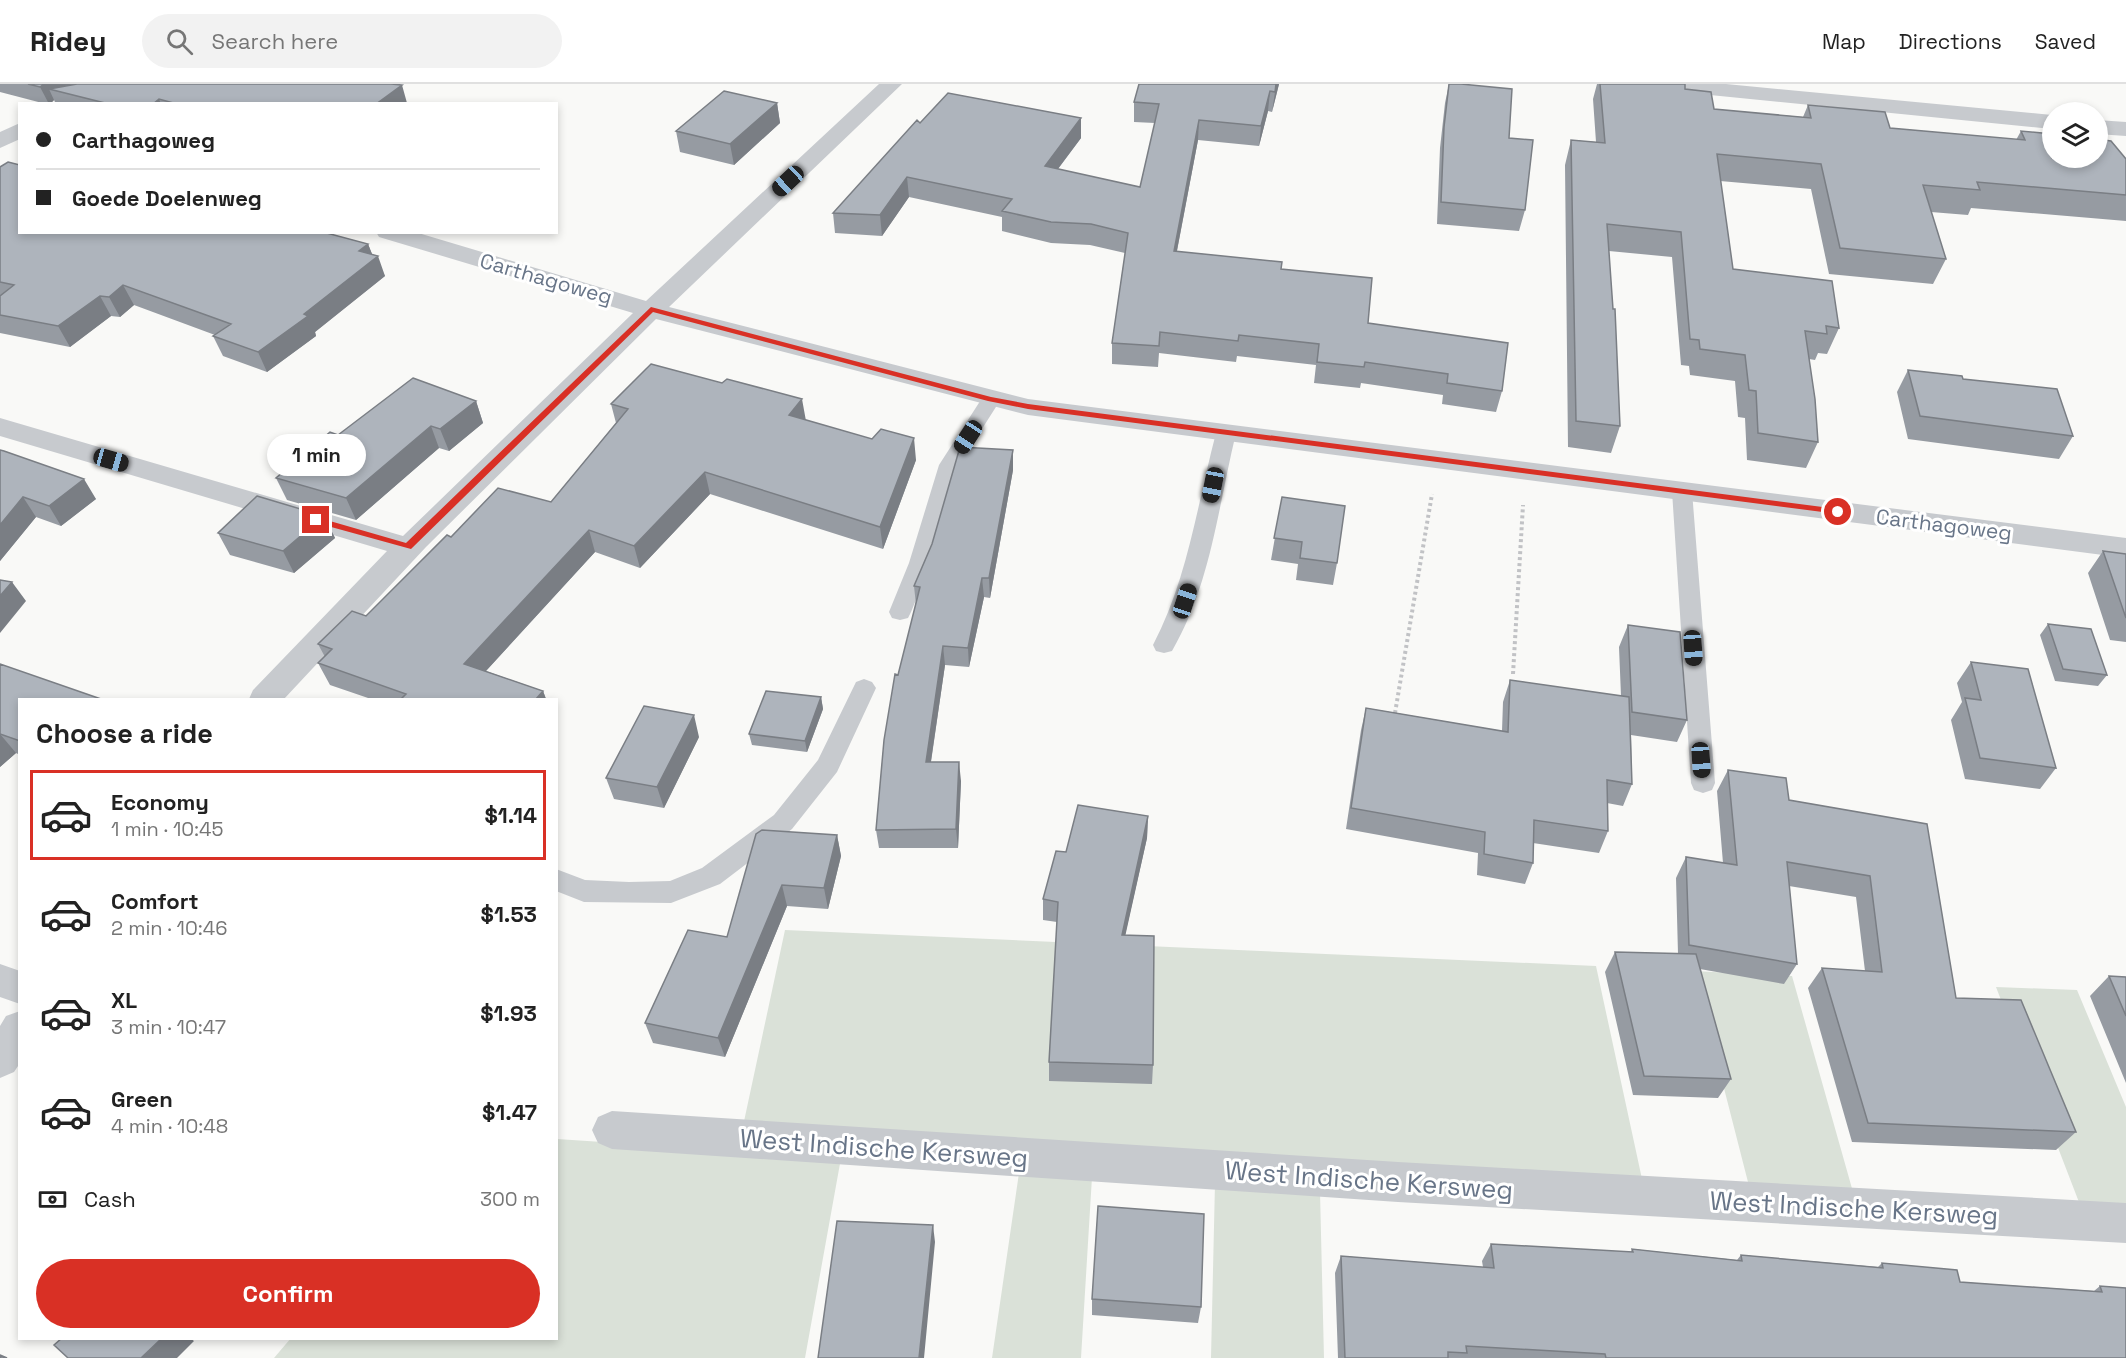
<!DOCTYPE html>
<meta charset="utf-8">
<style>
:root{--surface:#fff;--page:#f2f2f2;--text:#222;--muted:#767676;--line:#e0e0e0;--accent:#d93025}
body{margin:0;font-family:"Space Grotesk",sans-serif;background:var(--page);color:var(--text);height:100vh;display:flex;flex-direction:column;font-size:22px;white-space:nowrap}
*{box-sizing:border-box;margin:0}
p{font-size:20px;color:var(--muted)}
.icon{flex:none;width:33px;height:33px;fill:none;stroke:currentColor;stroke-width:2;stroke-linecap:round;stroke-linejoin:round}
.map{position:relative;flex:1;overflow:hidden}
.drawer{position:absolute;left:18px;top:614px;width:540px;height:642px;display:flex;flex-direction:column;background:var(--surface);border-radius:0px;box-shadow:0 3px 9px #0003}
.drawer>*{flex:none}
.top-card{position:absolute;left:18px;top:18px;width:540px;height:132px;border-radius:0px;box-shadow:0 3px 9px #0003;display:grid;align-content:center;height:132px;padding:0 18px;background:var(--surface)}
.fabs{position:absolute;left:2042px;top:18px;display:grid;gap:12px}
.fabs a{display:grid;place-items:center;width:66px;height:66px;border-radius:50%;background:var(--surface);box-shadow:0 3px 9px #0003;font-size:30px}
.end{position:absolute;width:27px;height:27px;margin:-14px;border:8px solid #d93025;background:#fff;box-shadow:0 0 0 3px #fff}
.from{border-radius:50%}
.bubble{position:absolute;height:42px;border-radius:21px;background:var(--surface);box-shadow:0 3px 9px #0003;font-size:20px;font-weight:700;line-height:42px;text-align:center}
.car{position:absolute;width:18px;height:36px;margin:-18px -9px;border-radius:8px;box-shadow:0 0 4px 2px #0007;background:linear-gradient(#222 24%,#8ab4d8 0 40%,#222 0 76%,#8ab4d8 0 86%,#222 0)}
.top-card b{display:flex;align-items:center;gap:21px;height:57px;font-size:22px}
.top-card b+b{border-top:2px solid var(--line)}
.top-card i{width:15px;height:15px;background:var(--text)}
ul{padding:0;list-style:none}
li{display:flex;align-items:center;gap:18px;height:90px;margin:0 12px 9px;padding:0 6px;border:3px solid transparent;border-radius:0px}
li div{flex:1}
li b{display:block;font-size:22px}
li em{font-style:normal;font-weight:700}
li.current{border-color:var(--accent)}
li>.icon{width:54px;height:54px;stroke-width:1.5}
h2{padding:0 18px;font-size:27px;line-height:72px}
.pay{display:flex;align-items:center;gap:15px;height:66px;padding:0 18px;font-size:22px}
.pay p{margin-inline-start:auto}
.action{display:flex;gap:12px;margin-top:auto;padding:12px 18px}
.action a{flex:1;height:69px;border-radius:36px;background:var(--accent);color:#fff;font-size:24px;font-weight:700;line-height:69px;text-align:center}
header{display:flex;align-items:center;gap:36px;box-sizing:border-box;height:84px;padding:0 30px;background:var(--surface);border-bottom:2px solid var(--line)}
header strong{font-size:28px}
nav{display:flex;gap:33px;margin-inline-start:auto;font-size:21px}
.search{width:420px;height:54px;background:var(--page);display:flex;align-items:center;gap:15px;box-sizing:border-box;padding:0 21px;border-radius:33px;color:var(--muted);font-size:22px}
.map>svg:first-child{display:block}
</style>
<header>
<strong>Ridey</strong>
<div class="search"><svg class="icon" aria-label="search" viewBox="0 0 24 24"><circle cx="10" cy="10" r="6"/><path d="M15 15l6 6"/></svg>Search here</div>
<nav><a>Map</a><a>Directions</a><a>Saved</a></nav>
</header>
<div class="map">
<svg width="2126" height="1274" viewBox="0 0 2126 1274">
<rect width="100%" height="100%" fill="#f9f9f7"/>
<path fill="#dae1d8" d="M785,846L1596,882L1642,1095L743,1042Z
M1694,887L1792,892L1853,1108L1749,1102Z
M1996,903L2077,906L2126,1023V1128L2082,1126Z
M557,1055L841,1074L805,1274H274L291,1254H556Z
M1019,1089L1092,1093L1081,1274H992Z
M1215,1099L1320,1108L1324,1274H1211Z"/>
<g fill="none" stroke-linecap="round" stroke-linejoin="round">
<path stroke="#c1c2c5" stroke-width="4" stroke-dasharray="3 3" stroke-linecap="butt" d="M1513,590L1523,421
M1395,629L1432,410"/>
<path fill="#c7cace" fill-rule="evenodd" d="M991,309L998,311L1001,315L959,381L931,479L911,528L908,534L900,536L892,534L889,528L909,479L939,381L984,311Z
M1226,343L1233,344L1236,349C1218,423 1211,500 1172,567L1164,569L1156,567L1153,561C1188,494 1197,421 1216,349L1219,344Z
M1682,400L1689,402L1692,407L1715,699L1712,706L1703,709L1694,706L1691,699L1672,407L1675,402Z
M864,595L872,598L876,604L837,688L792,745L720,800L671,819L584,818L556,807V785L585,796L629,798L670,797L702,784L774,731L818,676L856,598Z"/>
<path fill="#c7cace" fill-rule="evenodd" d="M879,0H902L669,223L1028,315L2126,454V474L1028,331L656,235L426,463L284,615H249L253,606L387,467L0,352V334L403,452L633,229L379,153L376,148H415L646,217Z
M20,39V55L0,64V48Z
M0,880L20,887V920L0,913Z
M20,927V979L14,988L0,994V942L6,932Z
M612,1027L1398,1078L2126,1119V1159L1398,1118L612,1065L598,1059L592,1046L598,1033Z"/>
<path fill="#c7cace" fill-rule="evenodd" d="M1649,0H1726L2052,31V45L1660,6L1652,5Z
M2097,36L2126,38V52L2097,50Z"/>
</g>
<path fill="#969ba2" d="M0,0H75L407,19L406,20H56L54,16L50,20H46L0,8Z
M1139,0H1279L1272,28L1268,27L1259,62L1198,56L1177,167L1281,186L1368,239L1502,307L1496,328L1442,320L1443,311L1361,299L1360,304L1314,299L1316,281L1237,272L1236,278L1159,269L1158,283L1112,280V259L1125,169L1090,161L1051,159L1002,147V133L909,113L882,152L835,149L833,129L920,39L1081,54L1058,85L1140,103L1155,39L1134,38V18Z
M1449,0L1525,126L1519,147L1437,140L1440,64L1445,19Z
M1597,0H1685V5L1714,25L1803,33L1808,21L1890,44L2016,56L2021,47L2126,111V137L1971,124L1968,131L1931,128L1946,175L1933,200L1829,190L1811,105L1720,97L1733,185L1839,244L1827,270L1818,269L1815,276L1809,275L1818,358L1806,384L1747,376L1745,334L1738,333L1735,297L1690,291L1689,282L1681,281L1672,173L1609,167L1620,342L1611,369L1568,363L1565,81L1571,56L1596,58L1593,15Z
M777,19L780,39L734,81L680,68L676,47Z
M0,83L20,148L368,160L372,170L385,192L315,248L316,252L267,288L223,272L213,252L215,251L134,221L120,233L111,232L70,263L0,249Z
M1908,286L1963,295L2073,352L2059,375L1908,355L1897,308Z
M476,317L483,339L449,367L439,364L356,436L287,416L276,394L338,351Z
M611,320L806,336L916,376L883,465L710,410L640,484L595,468L486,587L543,607L546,615H371L330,601L318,579L325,573L318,560L366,532L451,453L551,418L616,339Z
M0,366L96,415L61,442L36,433L0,477Z
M1013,366V386L990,514L984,513L969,583L945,581L931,678L961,697L958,764H879L876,746L898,591L916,521L914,502Z
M1282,413L1337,479L1333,501L1296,496L1298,480L1271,476Z
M324,432L335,454L294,489L230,471L218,449Z
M2103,467L2126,470V558L2110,556L2088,489Z
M2048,540L2107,591L2098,602L2055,597L2040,551Z
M1628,541L1687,636L1677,658L1631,651L1632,700L1623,722L1607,719L1608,747L1599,769L1533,759V779L1525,800L1477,791L1478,769L1346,745L1361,646L1366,624L1502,647L1503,618L1510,596L1621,612L1619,563Z
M1971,578L2056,684L2040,705L1965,695L1951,636L1962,618L1957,599Z
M0,580L20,615V671L16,669L0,683Z
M821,613L823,625L807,668L752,661L749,650Z
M699,653L664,724L614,715L606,694Z
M1728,686L1789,716L1927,740L1956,914L2076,1048L2056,1066L1852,1058L1808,904L1822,884L1865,887L1856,813L1789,802L1797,880L1784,900L1700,885L1731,995L1718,1014L1633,1011L1605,888L1615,868L1678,870L1676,794L1686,773L1723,779L1717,707Z
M1148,732L1147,754L1125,851L1153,981L1152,1000L1049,997V978L1057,838L1043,836V815L1066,768Z
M837,751L841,772L828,825L787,822L725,973L653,959L645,939L727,853Z
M2109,892L2126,893V999L2090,912Z
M1491,1160L1631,1168L1632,1165L1737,1176L1741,1171L1878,1183L1882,1179L1960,1198L2094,1207L2100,1202L2126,1274H1338L1335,1189L1341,1172L1483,1183L1482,1177Z
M1092,1215L1201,1223L1198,1239L1092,1231Z"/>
<path fill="#7a7e84" d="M44,0H75L49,5L54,16L50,20H49L40,3Z
M1276,0H1279L1272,28L1275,8Z
M402,1L407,19L406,20H376Z
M1270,7L1268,27L1259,62L1261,42Z
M159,15L161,20H153Z
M777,19L780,39L734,81L730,60Z
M1081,34V54L1045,102V82Z
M1199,36L1198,56L1173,187L1174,167Z
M907,93L909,113L882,152L880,131Z
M368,160L374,175L378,172L385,192L315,248L316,252L267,288L258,268L304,230L359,167Z
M123,201L134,221L120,233L109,213Z
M100,212L111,232L70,263L58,242Z
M802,315L806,337L789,331Z
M476,317L483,339L449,367L440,345Z
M431,342L439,364L356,436L346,414Z
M914,354L916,376L883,465L880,443Z
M1013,366V386L990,514L989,494Z
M705,388L710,410L640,484L634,462Z
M84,395L96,415L61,442L49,422Z
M23,413L36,433L0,477V441Z
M324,432L335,454L294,489L283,467Z
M589,446L595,468L473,601L464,580Z
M982,494L984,513L969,583L968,564Z
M12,498L26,517L0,549V512Z
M943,562L945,581L928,697L926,678Z
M543,607L546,615H536Z
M821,613L823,625L807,668L805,657Z
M694,631L699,653L664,724L657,703Z
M0,650L16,669L0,683Z
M959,678L961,697L958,764L956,745Z
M1148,732L1147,754L1121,871L1122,851Z
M837,751L841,772L828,825L824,804Z
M782,801L787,822L725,973L718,954Z
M933,1141L935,1158L924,1274H919Z
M162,1254H190L194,1257L177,1274H141Z"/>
<path fill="#aeb4bc" stroke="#7a7e84" stroke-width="1.5" d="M28,0H44L40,3Z
M77,0H391L402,1L376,20H177L159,15L153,20H109L49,5Z
M1139,0H1276L1275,8L1270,7L1261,42L1199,36L1174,167L1282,178L1281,185L1372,194L1368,239L1508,259L1502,307L1447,299L1448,290L1365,278L1364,283L1317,278L1319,260L1239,251L1238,257L1160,248L1159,262L1112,259L1128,149L1091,140L1051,138L1002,127L1012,115L907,93L880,131L833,129L917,36L920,39L948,9L1081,34L1045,82L1140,103L1159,20L1134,18Z
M1449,0H1461L1512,5L1509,54L1533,56L1525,126L1441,118L1444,43Z
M1600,0H1685V5L1711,8L1714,25L1811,34L1808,21L1885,28L1890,44L2025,56L2021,47L2052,50V74H2097V55L2111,57L2126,75V111L1977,98L1980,106L1923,101L1946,175L1840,164L1821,80L1717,70L1733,185L1832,197L1839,244L1826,242L1827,250L1805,247L1815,315L1818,358L1758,349L1756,307L1749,306L1745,271L1700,265L1699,256L1690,255L1681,148L1607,140L1613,225H1615L1620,342L1576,337L1571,56L1605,59Z
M724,7L777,19L730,60L676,47Z
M8,78L20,81V148H323L368,160L359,167L378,172L304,230L308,232L258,268L213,252L231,240L123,201L109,213L100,212L58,242L0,231V212L14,201L0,198V83Z
M651,280L722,299L727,295L802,315L789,331L872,355L881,345L914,354L880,443L705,388L634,462L589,446L464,580L543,607L536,615H401L406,610L318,579L332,565L318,560L352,527L366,532L447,451L451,453L498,404L551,418L628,325L611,320Z
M1908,286L1962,292L1963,295L2057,305L2073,352L1920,332Z
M413,294L476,317L440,345L431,342L346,414L276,394L330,348L338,351Z
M960,363L1013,366L989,494H982L968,564L943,562L926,678H959L956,745L876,746L884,656L895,590L898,591L920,503L914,502L932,460Z
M0,366L4,367L84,395L49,422L23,413L0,441Z
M257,412L324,432L283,467L218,449Z
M1282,413L1345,422L1337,479L1300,474L1302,458L1274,454Z
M2103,467L2126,470V534Z
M0,496L12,498L0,512Z
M2048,540L2091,545L2107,591L2063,585Z
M1628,541L1680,548L1687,636L1632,628Z
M1971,578L2028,585L2056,684L1980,674L1965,614L1981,616Z
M0,580L101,615H20V657L0,650Z
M1510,596L1629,613L1632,700L1607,696L1608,747L1534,736L1533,779L1484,770L1485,748L1351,724L1366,624L1508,648Z
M766,607L821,613L805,657L749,650Z
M644,622L694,631L657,703L606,694Z
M1728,686L1786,694L1789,716L1927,740L1956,914L2021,916L2076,1048L1868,1039L1822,884L1882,888L1870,792L1787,778L1797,880L1689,861L1686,773L1737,781Z
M1078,721L1148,732L1122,851L1154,852L1153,981L1049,978L1058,818L1043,815L1056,767L1066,768Z
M762,746L837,751L824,804L782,801L718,954L645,939L688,846L727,853L756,750Z
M1615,868L1696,870L1731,995L1644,992Z
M2109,892L2126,893V932Z
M1098,1122L1204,1130L1201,1223L1092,1215Z
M837,1137L933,1141L919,1274H818Z
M1491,1160L1633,1168L1632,1165L1742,1177L1741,1171L1883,1184L1882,1179L1957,1186L1960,1198L2102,1208L2100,1202L2126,1204V1274H1606L1605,1270L1466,1262L1467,1269L1448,1268V1274H1345L1341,1172L1494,1184Z
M62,1254H162L141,1274H68L54,1261Z
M0,1271L7,1274H0Z"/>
<path fill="#d93025" d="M651,223L991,313L1028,320L1838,425L1842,428L1838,430L1028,325L988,317L653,228L411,465L313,438V434L316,433L406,459Z"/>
<g text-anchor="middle" stroke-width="6" stroke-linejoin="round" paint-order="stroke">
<g font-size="21" fill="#687588" stroke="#fff">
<text transform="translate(546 195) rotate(16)" y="7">Carthagoweg</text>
<text transform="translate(1944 441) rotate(7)" y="7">Carthagoweg</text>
</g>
<g font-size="26" fill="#687588" stroke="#fff">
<text transform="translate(884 1064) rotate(4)" y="9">West Indische Kersweg</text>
<text transform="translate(1369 1096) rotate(4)" y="9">West Indische Kersweg</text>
<text transform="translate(1854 1124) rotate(3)" y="9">West Indische Kersweg</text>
</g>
</g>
</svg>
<div class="fabs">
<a><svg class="icon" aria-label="layers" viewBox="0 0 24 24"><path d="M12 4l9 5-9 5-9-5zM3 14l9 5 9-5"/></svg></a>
</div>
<i class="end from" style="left:1838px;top:428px"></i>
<i class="end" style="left:316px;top:436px"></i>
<div class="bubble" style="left:267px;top:350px;width:99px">1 min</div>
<i class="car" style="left:788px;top:97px;rotate:227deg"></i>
<i class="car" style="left:968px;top:353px;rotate:213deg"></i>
<i class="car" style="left:111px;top:376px;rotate:106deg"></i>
<i class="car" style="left:1213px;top:401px;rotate:191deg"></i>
<i class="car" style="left:1185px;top:517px;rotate:18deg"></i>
<i class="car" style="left:1693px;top:564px;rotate:176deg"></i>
<i class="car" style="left:1701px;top:676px;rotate:176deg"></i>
<div class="top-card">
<b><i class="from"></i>Carthagoweg</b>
<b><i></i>Goede Doelenweg</b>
</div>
<section class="drawer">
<h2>Choose a ride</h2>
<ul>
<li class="current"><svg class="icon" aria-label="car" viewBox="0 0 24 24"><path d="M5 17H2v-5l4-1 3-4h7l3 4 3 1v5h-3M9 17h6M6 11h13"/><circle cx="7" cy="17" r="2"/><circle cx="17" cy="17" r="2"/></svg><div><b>Economy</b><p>1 min · 10:45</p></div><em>$1.14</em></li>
<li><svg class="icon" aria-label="car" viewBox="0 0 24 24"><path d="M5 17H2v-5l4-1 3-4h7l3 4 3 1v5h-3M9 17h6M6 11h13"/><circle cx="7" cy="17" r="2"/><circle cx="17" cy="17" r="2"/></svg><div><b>Comfort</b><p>2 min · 10:46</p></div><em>$1.53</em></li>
<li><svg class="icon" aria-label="car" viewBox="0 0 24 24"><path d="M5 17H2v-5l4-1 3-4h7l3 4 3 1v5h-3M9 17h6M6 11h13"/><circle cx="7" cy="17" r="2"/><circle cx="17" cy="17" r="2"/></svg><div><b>XL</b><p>3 min · 10:47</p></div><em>$1.93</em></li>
<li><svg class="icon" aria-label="car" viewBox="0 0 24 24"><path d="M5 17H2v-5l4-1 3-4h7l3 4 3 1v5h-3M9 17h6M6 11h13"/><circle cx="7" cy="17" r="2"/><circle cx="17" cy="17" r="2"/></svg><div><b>Green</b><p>4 min · 10:48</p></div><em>$1.47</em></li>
</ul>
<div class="pay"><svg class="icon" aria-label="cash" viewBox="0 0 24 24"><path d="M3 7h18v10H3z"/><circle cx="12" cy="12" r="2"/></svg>Cash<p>300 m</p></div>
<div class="action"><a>Confirm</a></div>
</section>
</div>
